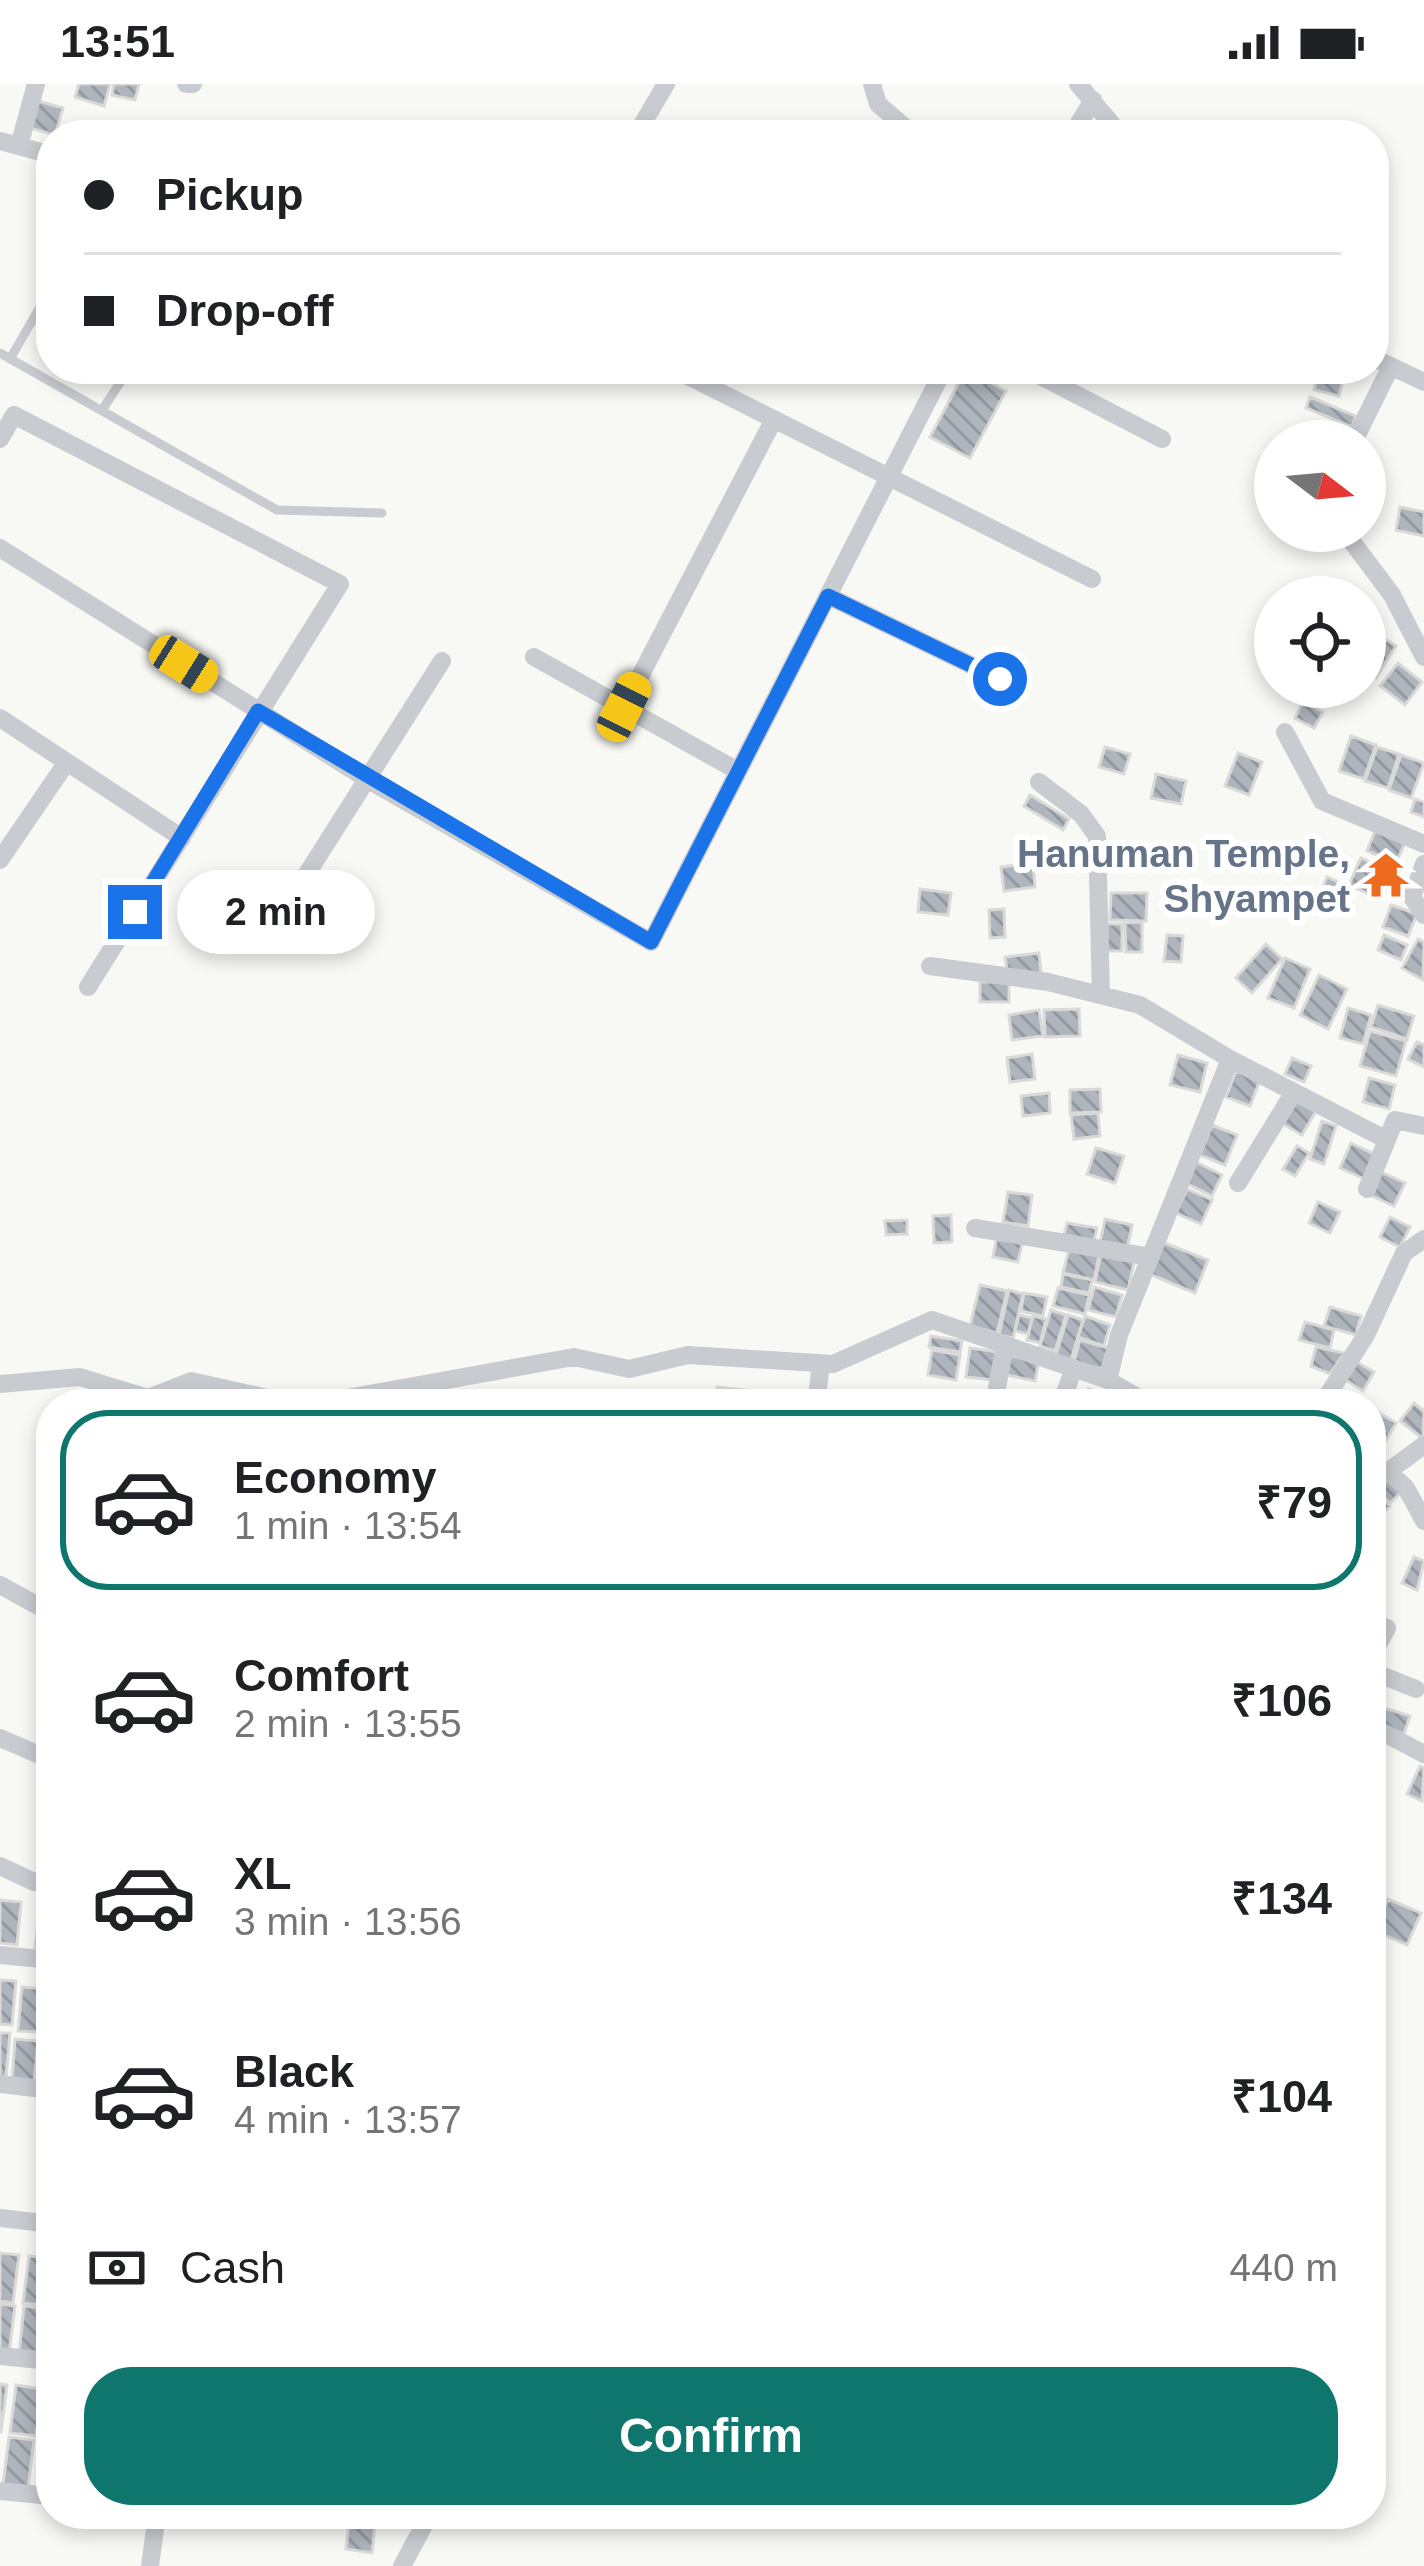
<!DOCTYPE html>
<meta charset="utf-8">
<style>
:root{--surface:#fff;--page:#f6f6f6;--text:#202124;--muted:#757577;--line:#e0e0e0;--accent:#0f766e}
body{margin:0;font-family:Arial,sans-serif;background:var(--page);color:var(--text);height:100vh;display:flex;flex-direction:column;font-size:45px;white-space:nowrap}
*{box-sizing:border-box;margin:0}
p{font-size:39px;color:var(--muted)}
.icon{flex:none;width:66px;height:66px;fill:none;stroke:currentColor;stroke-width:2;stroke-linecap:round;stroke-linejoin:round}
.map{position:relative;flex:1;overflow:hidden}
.drawer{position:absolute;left:36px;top:1305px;width:1350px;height:1140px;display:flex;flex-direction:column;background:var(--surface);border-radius:48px;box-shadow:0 6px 18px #0003}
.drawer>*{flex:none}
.top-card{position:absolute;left:36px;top:36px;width:1353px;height:264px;border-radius:48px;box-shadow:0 6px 18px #0003;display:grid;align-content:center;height:264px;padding:0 48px;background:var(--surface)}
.needle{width:78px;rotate:106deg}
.fabs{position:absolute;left:1254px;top:336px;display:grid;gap:24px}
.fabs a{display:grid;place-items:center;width:132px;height:132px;border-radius:50%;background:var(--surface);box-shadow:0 6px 18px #0003;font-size:60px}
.end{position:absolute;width:54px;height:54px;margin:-27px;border:15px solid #1a73e8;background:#fff;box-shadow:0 0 0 6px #fff}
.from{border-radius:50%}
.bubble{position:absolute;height:84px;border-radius:42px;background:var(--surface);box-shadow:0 6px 18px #0003;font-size:39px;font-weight:800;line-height:84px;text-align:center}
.car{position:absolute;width:36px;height:72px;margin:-36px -18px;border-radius:15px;box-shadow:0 0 9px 3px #0007;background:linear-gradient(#f5c518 24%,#345 0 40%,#f5c518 0 76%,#345 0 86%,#f5c518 0)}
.top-card b{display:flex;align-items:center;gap:42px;height:114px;font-size:45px}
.top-card b+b{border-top:3px solid var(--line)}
.top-card i{width:30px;height:30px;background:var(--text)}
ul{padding:21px 0 0;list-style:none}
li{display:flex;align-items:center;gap:36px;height:180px;margin:0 24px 18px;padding:0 24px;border:6px solid transparent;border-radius:48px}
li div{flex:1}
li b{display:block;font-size:45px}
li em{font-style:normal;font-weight:800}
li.selected{border-color:var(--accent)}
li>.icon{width:108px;height:108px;stroke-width:1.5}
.pay{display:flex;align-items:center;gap:30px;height:132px;padding:0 48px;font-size:45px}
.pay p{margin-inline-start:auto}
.cta{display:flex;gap:24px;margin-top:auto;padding:24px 48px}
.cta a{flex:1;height:138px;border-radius:48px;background:var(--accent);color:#fff;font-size:48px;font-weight:800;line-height:138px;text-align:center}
.status{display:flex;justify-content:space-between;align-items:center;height:84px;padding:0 60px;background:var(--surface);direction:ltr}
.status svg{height:33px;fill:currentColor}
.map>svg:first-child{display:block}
</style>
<div class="status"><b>13:51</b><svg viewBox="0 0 49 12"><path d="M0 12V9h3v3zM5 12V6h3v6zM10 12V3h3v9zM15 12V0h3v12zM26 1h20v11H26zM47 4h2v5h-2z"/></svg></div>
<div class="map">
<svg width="1424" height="2482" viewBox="0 0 1424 2482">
<defs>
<pattern id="building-back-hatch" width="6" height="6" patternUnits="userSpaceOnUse" patternTransform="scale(3)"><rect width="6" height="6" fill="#aeb5bc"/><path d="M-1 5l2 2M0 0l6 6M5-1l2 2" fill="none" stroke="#91989f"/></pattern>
</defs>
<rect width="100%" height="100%" fill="#f8f8f5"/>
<path fill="url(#building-back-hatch)" stroke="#d9dad7" stroke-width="3" d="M79,0H110L104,22L75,13Z
M114,0H139L135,16L112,11Z
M38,17L63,24L55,51L30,44Z
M966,285L1006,307L970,374L930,353Z
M1319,285L1344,291L1339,312L1314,306Z
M1310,313L1356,332L1352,343L1306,324Z
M1400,423L1424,428V452L1396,446Z
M1371,546L1396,562L1376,594L1365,587V556Z
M1398,579L1422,598L1405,621L1380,602Z
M1303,617L1323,628L1314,644L1295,634Z
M1351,652L1376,661L1364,695L1339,687Z
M1105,663L1130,670L1124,690L1099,683Z
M1377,663L1399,670L1388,704L1365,697Z
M1238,669L1262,678L1249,711L1225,702Z
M1401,671L1424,679L1411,714L1389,706Z
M1156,690L1186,697L1181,720L1151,714Z
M1030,711L1069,735L1063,746L1024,722Z
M1415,715L1424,718V733L1411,728Z
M1375,747L1405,759L1396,779L1367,767Z
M1272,759L1292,762L1290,783L1269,781Z
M1361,774L1392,788L1380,815L1349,801Z
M1033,779L1035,803L1004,807L1001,783Z
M1327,793L1347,802L1335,828L1316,820Z
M920,805L951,809L948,831L918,828Z
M1111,809H1147L1146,837L1110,836Z
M1391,821L1417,830L1408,852L1383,843Z
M1004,825L1005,853L990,854L989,826Z
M1142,838V868H1126L1125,839Z
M1107,840H1122V867H1107Z
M1167,851L1183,852L1181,878L1164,877Z
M1384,851L1407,861L1401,876L1378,866Z
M1418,855L1424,858L1423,896L1402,884Z
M1266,860L1282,875L1252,909L1236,894Z
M1039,869L1041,889L1008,893L1005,873Z
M1285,874L1310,885L1294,924L1268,914Z
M1319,891L1347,905L1328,945L1300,931Z
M980,898H1009V918H980Z
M1378,921L1414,932L1407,955L1371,943Z
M1348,924L1371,931L1363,960L1340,954Z
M1079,925L1080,952L1045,953L1044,926Z
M1039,926L1043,952L1012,956L1009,931Z
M1370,947L1406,957L1396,992L1360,982Z
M1417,958L1424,961V983L1408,975Z
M1032,970L1035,995L1010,998L1007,974Z
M1178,971L1207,979L1200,1008L1170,1001Z
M1292,974L1311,982L1304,998L1285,990Z
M1236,987L1260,996L1250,1022L1226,1013Z
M1369,994L1395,1001L1389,1025L1363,1018Z
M1100,1005L1101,1028L1070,1029V1006Z
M1049,1009L1050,1029L1023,1032L1021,1012Z
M1297,1016L1316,1027L1302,1051L1283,1040Z
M1098,1029L1100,1052L1074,1055L1071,1031Z
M1322,1037L1336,1042L1324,1080L1310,1075Z
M1212,1041L1237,1051L1225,1081L1200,1071Z
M1351,1059L1378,1072L1367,1096L1340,1084Z
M1297,1062L1309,1069L1295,1092L1283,1085Z
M1096,1064L1124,1072L1115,1099L1087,1090Z
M1196,1078L1222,1091L1212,1112L1186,1099Z
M1381,1088L1405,1099L1394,1122L1370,1111Z
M1187,1105L1212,1116L1201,1140L1176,1129Z
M1008,1108L1032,1111L1028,1142L1003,1138Z
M1318,1118L1340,1128L1330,1149L1309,1139Z
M951,1131L952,1158L934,1159L933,1132Z
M1390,1133L1410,1143L1400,1163L1380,1153Z
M1105,1135L1132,1141L1127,1165L1100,1159Z
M907,1136V1150L886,1151L885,1137Z
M1067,1139L1097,1144L1094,1157L1064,1151Z
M997,1151L1023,1156L1018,1178L993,1173Z
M1162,1158L1208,1176L1195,1209L1149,1190Z
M1069,1165L1099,1171L1094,1196L1063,1189Z
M1101,1170L1134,1178L1128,1206L1095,1198Z
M1063,1190L1092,1196L1089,1209L1061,1203Z
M980,1201L1007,1207L997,1249L970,1242Z
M1094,1203L1122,1211L1116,1233L1088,1226Z
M1058,1204L1089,1211L1085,1230L1053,1222Z
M1009,1206L1023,1210L1013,1254L999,1251Z
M1024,1209L1047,1213L1043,1232L1021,1227Z
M1330,1223L1361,1232L1356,1251L1324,1242Z
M1051,1226L1066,1231L1055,1267L1040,1262Z
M1019,1231L1032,1234L1028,1250L1015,1247Z
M1068,1231L1083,1236L1071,1276L1056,1271Z
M1033,1232L1046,1235L1040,1259L1027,1256Z
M1085,1232L1110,1241L1104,1262L1078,1253Z
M1305,1238L1334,1246L1330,1264L1299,1256Z
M931,1252L962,1257L960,1268L929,1263Z
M1080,1256L1108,1264L1102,1285L1074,1278Z
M1316,1263L1344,1269L1330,1290L1311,1282Z
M970,1264L998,1268L995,1296L966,1293Z
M932,1266L960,1271L956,1296L928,1291Z
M1010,1272L1039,1277L1035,1297L1007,1291Z
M1352,1275L1374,1288L1363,1307L1341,1293Z
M717,1303L734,1305L732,1320H715Z
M736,1305L754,1307L753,1320H734Z
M1088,1305L1109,1310L1107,1320H1085Z
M757,1308L775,1310L774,1320H755Z
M777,1308L808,1312L807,1320H776Z
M958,1308L979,1313L977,1320H955Z
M1012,1308L1031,1317L1030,1320H1005Z
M1414,1319L1424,1327L1423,1355L1400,1337Z
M1372,1325L1396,1339L1381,1365L1371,1359Z
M1384,1393L1401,1408L1390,1419L1374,1405Z
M1373,1406L1390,1422L1379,1433L1371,1425Z
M1414,1473L1424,1477L1417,1506L1402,1499Z
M1381,1623L1410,1632L1404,1650L1376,1641Z
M1420,1682L1424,1684L1422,1717L1407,1710Z
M1388,1815L1421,1829L1407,1861L1375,1847Z
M0,1816L21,1818L17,1861L0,1859Z
M39,1822L51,1823V1867L35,1866Z
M0,1896L16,1897L12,1941L0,1940Z
M22,1903L44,1905L40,1948L18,1947Z
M0,1949H10L6,1993L0,1992Z
M15,1955L38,1957L34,2000L12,1998Z
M0,2169L19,2171L13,2219L0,2217Z
M29,2172L51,2174L48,2222L23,2219Z
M0,2220L15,2222L9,2269L0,2268Z
M24,2222L50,2225L44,2273L19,2270Z
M0,2300L7,2301L1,2348H0Z
M16,2301L42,2305L36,2352L10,2349Z
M9,2353L34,2356L28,2404L3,2401Z
M46,2356L51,2357V2405L40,2403Z
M350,2430H376L372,2469L346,2465Z"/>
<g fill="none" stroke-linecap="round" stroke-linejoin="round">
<path stroke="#c8cbcf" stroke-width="9" d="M0,269L277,426L382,429
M10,275L51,204
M102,326L129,285"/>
<path stroke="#c8cbcf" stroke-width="18" d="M186,0H193
M872,0L878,20L914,51
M1078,0L1121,51
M636,51L666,0
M1072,51L1093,16
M0,57L19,62L36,0
M19,62L51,71
M1374,274L1424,298
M674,285L1092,495
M1027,285L1162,355
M0,355L14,331L340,500L88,903
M1354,357L1391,282
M1344,447L1392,511L1424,573
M0,464L370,697L651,858L944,285
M828,512L1000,595
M534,573L738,687
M624,623L774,335
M0,634L182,754
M1285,648L1322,717L1424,760
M1039,698L1081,730L1097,752L1101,911
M0,776L67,678
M1424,780L1412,813L1424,831
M277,837L442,577
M930,882L1048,898L1140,921L1230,975L1387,1056
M1238,1099L1294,1008
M1367,1105L1395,1036L1424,1042
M975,1144L1151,1173
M1108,1296L1119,1251L1230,975
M0,1300L80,1293L148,1314L191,1297L276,1316L330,1317L574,1273L629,1285L688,1271L833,1280L932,1236L1108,1296L1149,1320
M816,1320L821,1280
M994,1320L1005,1261
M1061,1320L1074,1284
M1322,1320L1366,1251L1404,1169L1424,1155
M1388,1387L1406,1404L1424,1437
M1371,1400L1424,1361
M0,1501L51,1529
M1371,1538L1387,1544L1371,1574
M1371,1587L1416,1605
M1371,1642L1424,1670
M0,1654L51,1676
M0,1782L34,1798L51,1796
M0,1871L51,1876
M0,2000L51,2006
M0,2134L51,2140
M0,2272L51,2277
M0,2407L51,2412
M227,2430L253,2432
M150,2482L157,2430
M402,2482L430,2430"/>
</g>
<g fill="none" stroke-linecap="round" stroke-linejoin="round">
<path stroke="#1a73e8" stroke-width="15" d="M135,828L258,627L651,858L828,512L1000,595"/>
</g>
<defs>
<g id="temple-bare" transform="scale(3.6)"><path d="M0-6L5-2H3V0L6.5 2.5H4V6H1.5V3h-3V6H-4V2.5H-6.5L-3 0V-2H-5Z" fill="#ee6a1f" stroke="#fff" stroke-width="2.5" paint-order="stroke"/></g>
</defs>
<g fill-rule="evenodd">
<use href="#temple-bare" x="1386" y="791"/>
</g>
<g text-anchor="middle" stroke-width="12" stroke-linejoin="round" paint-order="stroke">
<g font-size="39" font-weight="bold" fill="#657488" stroke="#fff" text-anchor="end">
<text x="1350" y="783">Hanuman Temple,<tspan x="1350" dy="45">Shyampet</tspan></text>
</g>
</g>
</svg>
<div class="fabs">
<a><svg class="needle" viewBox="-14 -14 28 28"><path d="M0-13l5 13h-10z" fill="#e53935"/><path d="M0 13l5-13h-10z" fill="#757577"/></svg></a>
<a><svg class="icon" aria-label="locate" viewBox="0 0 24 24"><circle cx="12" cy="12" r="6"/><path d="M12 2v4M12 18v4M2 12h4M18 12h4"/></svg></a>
</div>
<i class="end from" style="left:1000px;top:595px"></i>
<i class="end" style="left:135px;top:828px"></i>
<div class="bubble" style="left:177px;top:786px;width:198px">2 min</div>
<i class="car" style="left:184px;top:580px;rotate:122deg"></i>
<i class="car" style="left:624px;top:623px;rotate:27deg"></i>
<div class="top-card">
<b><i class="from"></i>Pickup</b>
<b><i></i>Drop-off</b>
</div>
<section class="drawer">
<ul>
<li class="selected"><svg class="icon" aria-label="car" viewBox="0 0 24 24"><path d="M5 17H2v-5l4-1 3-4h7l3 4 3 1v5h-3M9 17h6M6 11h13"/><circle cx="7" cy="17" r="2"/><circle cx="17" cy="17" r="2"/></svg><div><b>Economy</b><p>1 min · 13:54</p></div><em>₹79</em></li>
<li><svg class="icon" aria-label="car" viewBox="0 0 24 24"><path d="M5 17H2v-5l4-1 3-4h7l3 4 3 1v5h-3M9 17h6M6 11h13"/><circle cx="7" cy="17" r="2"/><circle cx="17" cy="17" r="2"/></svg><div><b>Comfort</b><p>2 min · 13:55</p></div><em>₹106</em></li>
<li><svg class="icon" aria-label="car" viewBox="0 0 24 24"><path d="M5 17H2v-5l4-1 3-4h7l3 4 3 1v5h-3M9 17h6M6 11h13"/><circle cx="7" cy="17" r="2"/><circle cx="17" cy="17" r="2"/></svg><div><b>XL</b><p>3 min · 13:56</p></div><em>₹134</em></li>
<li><svg class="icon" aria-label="car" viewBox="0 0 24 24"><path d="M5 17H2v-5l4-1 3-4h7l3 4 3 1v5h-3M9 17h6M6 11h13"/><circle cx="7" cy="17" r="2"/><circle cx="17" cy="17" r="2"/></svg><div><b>Black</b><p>4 min · 13:57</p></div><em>₹104</em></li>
</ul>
<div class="pay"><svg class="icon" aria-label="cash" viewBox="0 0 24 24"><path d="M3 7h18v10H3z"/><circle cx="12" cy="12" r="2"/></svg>Cash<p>440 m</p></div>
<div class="cta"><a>Confirm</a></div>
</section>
</div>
